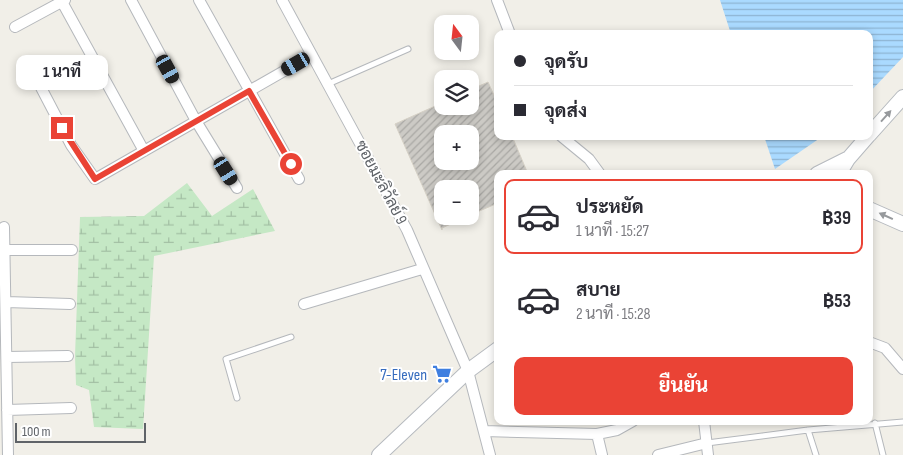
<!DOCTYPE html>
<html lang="th">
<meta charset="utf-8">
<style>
:root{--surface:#fff;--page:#f7f7f7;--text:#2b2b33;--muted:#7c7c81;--line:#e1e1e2;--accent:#ea4335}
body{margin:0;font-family:"Sofia Sans Condensed",Sarabun,sans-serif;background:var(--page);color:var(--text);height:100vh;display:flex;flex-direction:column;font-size:19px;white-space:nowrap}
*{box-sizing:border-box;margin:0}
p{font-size:16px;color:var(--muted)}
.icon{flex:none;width:28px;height:28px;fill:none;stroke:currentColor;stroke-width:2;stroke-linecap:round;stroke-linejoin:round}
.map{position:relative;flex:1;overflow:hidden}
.sheet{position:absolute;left:494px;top:170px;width:379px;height:255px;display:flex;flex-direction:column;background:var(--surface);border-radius:10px;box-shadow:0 2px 8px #0003}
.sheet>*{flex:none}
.top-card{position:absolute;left:494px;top:30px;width:379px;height:110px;border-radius:10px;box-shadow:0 2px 8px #0003;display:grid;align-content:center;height:110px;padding:0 20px;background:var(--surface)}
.needle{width:32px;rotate:345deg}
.controls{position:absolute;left:434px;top:15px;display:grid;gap:10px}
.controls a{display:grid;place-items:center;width:45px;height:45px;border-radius:10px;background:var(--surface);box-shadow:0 2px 8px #0003;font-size:25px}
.scale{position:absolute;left:15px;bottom:12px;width:131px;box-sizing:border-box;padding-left:5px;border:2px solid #5f6368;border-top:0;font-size:14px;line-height:18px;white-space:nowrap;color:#5f6368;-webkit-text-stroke:4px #fff;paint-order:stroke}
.end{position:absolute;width:22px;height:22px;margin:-11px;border:6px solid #ea4335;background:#fff;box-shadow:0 0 0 2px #fff}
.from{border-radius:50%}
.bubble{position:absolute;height:35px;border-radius:10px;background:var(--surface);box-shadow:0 2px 8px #0003;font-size:16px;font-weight:700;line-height:35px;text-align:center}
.car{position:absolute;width:15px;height:30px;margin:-15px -8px;border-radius:6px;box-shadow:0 0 4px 1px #0007;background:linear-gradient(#222 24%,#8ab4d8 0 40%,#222 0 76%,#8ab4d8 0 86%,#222 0)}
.top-card b{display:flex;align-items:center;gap:18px;height:48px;font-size:19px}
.top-card b+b{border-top:1px solid var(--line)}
.top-card i{width:12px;height:12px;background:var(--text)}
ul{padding:9px 0 0;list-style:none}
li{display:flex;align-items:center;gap:15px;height:75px;margin:0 10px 8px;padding:0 10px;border:2px solid transparent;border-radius:10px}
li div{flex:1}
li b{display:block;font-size:19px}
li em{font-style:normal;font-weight:700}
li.on{border-color:var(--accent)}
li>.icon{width:45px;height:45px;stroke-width:1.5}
.cta{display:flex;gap:10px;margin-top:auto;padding:10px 20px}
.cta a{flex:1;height:58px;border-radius:10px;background:var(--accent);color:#fff;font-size:20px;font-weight:700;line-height:58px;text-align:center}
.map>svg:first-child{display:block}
</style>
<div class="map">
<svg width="903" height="455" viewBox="0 0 903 455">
<defs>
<pattern id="wetland-marsh" width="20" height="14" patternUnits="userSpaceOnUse" patternTransform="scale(1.25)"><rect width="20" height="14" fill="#c5e8c5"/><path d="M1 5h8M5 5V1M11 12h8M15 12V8" fill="none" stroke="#a3c0a4"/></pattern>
<pattern id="water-rules" width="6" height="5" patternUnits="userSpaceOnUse" patternTransform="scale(1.25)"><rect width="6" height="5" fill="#aadaff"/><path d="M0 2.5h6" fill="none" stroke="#8eb4d2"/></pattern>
<pattern id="building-hatch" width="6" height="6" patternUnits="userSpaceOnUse" patternTransform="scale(1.25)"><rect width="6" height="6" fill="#cccac5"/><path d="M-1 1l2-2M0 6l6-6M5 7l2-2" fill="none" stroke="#a9a8a4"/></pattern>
</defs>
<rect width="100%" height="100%" fill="#f1efe8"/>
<path fill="url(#wetland-marsh)" d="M187,183L212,216L253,189L275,231L154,256L143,429L94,427L89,390L76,385L75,356L80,217L144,216Z"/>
<path fill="url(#water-rules)" d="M720,0H903V57L869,93V34H731Z
M764,136H823L775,169Z"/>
<path fill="url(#building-hatch)" stroke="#d6d1c6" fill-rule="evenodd" d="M488,82L498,104V136H512L528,174H498V203L470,215V189H442V216H468L442,228V230L395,124L442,103V106H470V90ZM442,134H470V161H442Z"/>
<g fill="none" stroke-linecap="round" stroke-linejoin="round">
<g stroke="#b5b8bc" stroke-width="7">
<path id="lane" d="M328,84L408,49
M237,398L226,359L291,337
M875,423L883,455
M808,430L816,455
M707,443L808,430L903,422"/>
</g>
<g stroke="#b5b8bc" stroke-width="12">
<path id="street" d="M61,0L144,151
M131,0L196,121L237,188
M199,0L299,179
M282,0L407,230L468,371L490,455
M497,0L510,34
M15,27L65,0
M36,78L71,145L95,179L312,55
M561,136L589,159L600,174
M4,227L8,455
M5,250H72
M6,302L70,304
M304,304L422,269
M869,342L885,348L903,369
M7,357L68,356
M7,410L71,408
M704,421L708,455
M484,431L597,434
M602,455L597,434L617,430L633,421
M658,455L707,443"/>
</g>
<g stroke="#b6babf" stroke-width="16">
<path id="secondary" d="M869,135L903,97
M817,174L847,159
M839,174L848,159L868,136
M869,209L903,224
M379,455L468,371L498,349"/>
</g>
<use href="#lane" stroke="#fff" stroke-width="5"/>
<use href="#street" stroke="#fff" stroke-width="10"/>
<use href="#secondary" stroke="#fff" stroke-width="14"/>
</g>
<defs><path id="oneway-solid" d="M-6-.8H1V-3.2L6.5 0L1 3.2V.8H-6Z" transform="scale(1.25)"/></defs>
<g fill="#979a9d">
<use href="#oneway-solid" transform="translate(886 116) rotate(-48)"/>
<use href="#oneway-solid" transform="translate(886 216) rotate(-156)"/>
</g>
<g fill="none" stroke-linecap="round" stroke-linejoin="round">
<path stroke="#ea4335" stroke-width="6" d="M62,128L95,179L249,91L291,164"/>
</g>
<defs>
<g id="supermarket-bare" transform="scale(1.5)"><path d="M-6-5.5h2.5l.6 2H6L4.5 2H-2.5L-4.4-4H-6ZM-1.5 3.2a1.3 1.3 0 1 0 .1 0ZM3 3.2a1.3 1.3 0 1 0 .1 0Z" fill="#3f7fe0" stroke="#fff" stroke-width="2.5" paint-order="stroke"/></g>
</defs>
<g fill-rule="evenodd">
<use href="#supermarket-bare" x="442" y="374"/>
</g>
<g text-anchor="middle" stroke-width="4" stroke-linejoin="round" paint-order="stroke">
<g font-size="16" fill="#5f6368" stroke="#fff">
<text transform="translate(382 182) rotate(62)" y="6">ซอยมะลิวัลย์ 9</text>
</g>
<g font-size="16" fill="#366cbe" stroke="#fff" text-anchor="end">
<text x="427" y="380">7-Eleven</text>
</g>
</g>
</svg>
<div class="controls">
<a><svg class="needle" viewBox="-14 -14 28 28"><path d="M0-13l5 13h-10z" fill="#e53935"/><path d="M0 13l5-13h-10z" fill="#7c7c81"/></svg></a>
<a><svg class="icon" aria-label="layers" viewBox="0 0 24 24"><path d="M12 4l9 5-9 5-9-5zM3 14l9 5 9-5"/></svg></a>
<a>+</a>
<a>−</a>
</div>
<div class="scale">100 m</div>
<i class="end from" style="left:291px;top:164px"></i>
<i class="end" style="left:62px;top:128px"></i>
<div class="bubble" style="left:16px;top:55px;width:92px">1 นาที</div>
<i class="car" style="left:296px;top:64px;rotate:240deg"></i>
<i class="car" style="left:168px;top:69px;rotate:151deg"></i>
<i class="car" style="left:226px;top:171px;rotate:148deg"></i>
<div class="top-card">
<b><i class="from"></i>จุดรับ</b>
<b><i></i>จุดส่ง</b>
</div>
<section class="sheet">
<ul>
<li class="on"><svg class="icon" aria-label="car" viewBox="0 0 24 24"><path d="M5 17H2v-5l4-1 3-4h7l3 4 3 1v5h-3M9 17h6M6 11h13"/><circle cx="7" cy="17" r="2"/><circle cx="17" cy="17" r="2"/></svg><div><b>ประหยัด</b><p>1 นาที · 15:27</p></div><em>฿39</em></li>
<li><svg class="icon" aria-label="car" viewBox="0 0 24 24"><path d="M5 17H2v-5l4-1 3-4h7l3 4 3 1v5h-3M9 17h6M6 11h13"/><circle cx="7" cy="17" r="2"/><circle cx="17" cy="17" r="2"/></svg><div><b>สบาย</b><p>2 นาที · 15:28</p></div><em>฿53</em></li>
</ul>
<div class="cta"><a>ยืนยัน</a></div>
</section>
</div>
